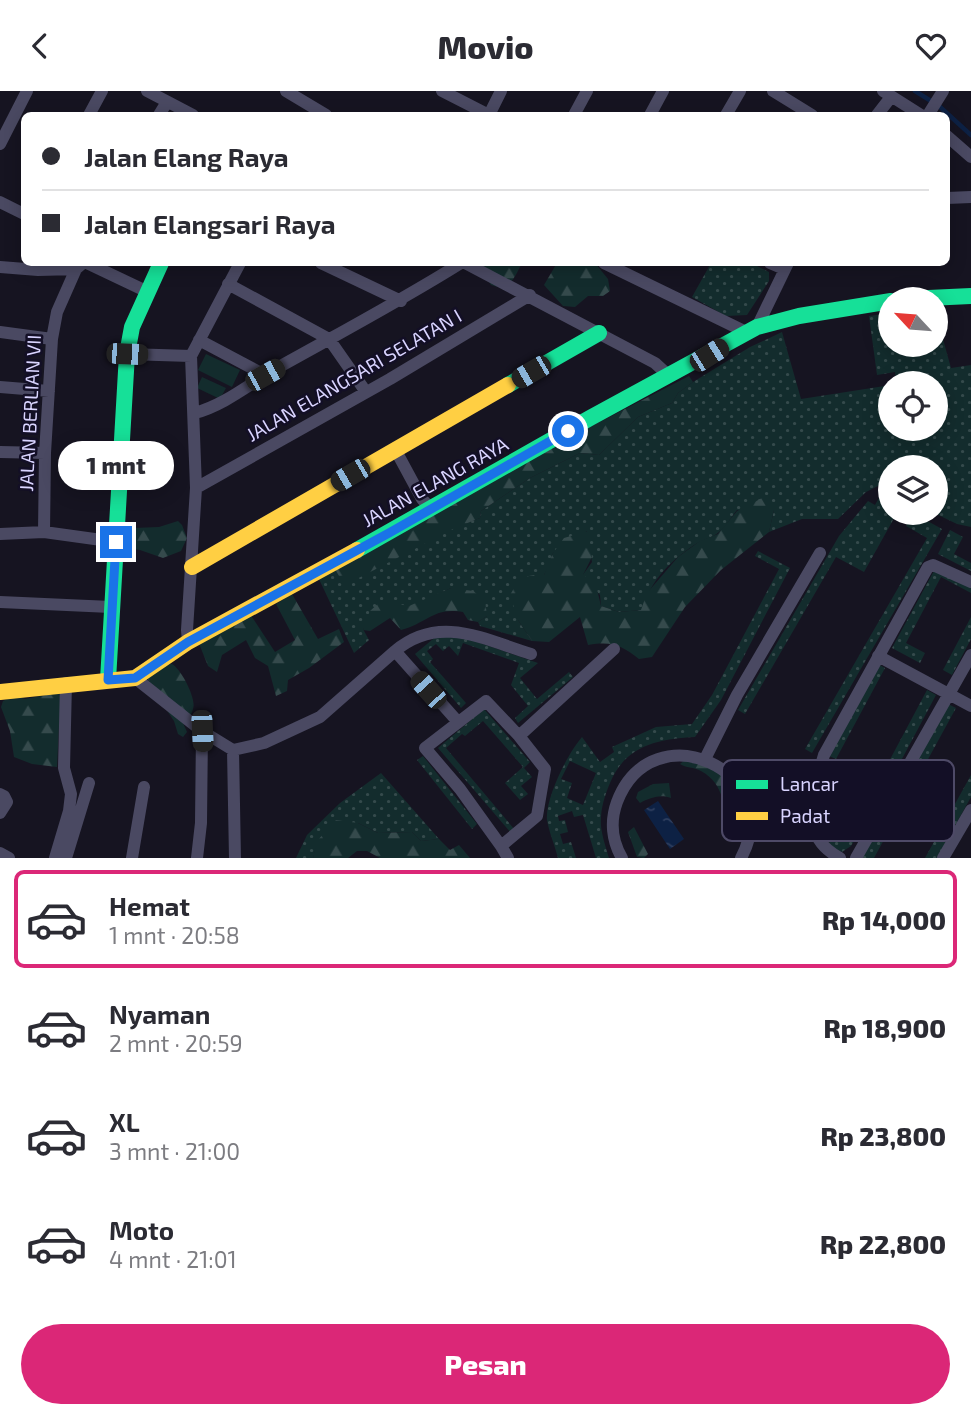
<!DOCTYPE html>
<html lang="id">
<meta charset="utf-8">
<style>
:root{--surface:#fff;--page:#f7f7f7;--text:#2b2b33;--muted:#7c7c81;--line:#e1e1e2;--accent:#db2777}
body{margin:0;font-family:"Exo 2",sans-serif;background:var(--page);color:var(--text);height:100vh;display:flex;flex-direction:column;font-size:26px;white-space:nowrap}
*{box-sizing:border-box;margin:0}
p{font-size:23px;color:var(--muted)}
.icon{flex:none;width:38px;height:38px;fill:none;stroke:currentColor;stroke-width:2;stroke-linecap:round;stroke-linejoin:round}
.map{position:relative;height:767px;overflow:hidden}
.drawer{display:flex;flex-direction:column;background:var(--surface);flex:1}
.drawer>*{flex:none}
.top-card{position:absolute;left:21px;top:21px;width:929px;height:154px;border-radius:10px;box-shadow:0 4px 18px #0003;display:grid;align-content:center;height:154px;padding:0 21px;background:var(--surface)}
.needle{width:46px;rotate:296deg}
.fabs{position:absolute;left:878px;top:196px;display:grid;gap:14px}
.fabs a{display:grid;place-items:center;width:70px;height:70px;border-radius:50%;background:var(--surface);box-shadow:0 4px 18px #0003;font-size:35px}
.end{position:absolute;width:32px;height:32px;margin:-16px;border:9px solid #1a73e8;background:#fff;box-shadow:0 0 0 4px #fff}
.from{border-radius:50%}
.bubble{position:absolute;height:49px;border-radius:24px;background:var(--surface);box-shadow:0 4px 18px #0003;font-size:23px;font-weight:800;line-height:49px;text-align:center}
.car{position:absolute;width:21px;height:42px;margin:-21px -10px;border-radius:9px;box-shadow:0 0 5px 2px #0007;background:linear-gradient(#222 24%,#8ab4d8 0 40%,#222 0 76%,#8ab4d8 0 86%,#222 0)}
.top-card b{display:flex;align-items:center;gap:24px;height:66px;font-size:26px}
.top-card b+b{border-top:2px solid var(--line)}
.top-card i{width:18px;height:18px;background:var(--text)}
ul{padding:12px 0 0;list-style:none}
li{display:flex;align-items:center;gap:21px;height:98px;margin:0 14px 10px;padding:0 7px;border:4px solid transparent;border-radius:10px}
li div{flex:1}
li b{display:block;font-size:26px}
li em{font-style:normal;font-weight:800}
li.current{border-color:var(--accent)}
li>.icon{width:63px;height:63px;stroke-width:1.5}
.button{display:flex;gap:14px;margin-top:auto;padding:14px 21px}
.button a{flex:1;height:80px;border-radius:42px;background:var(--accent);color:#fff;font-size:28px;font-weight:800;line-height:80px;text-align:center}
header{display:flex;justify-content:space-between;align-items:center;height:91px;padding:0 21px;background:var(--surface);font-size:32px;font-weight:800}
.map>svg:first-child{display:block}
</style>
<header><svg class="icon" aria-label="back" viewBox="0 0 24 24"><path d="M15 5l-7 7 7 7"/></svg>Movio<svg class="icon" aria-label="heart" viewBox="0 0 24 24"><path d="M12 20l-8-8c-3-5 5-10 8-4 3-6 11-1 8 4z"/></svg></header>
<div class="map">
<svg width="971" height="767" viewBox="0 0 971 767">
<defs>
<pattern id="grass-dots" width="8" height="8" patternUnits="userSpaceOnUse" patternTransform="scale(1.75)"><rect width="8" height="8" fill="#132c2d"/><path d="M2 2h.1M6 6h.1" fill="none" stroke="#354a4c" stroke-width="1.8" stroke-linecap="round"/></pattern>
<pattern id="forest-firs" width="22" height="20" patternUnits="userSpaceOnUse" patternTransform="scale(1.75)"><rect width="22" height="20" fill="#132c2d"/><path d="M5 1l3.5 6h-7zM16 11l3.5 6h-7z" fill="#354a4c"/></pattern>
<pattern id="water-ripples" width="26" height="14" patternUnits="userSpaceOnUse" patternTransform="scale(1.75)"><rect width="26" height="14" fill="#0d2144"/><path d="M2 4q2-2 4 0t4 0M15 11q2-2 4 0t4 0" fill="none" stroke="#304060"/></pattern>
</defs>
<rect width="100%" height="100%" fill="#161421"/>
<path fill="url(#grass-dots)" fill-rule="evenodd" d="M711,172H751L769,181V190L747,224L726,225L692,206Z
M891,222V254H936V223L951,277L971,274V436L957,433L934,422H936V376H891V402L878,395L866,401L838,428H802L769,441L774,419H737C731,426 726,436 719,441C714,446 705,448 699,451C673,467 650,489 642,519L619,521L601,515L600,504L582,485L592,471L587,440L553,462L549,475L518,529L532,550L480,535L478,531L487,525L451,497L363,538L369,549L354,562L318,486L480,427L481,420L530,387L580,362L599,364L638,326L672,312L678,302L693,291L750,256L782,241L801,308L891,294V338H936V292H896L895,281L877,284L869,225Z
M880,405L891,411V422H897L864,481L836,466L745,623L738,619L839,445L868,410L875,414Z
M913,422L942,438L812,662L805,658L927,447L906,435Z
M950,439L963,446L954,463L971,472V480L938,463Z
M758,460L790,477L721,609L695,646C657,648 625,655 610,692C604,706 600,720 601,735C602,745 606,757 609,767H596L583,724L574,726L572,720L558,725L559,730L565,729L568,741L560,743L563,753L571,751L576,767H558C555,755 549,741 547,729C545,707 568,662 582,646L600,671L614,661L612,656L656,636L692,633L712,604L779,478L755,465ZM570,670L596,682L583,714L567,707L572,692L561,688Z
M935,478L971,497V502L941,486L906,552L925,562L920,572L892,557Z
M971,526V548L952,584L943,579Z
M439,543H454L538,572L520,587L537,608L569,581L573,586L518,632L515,627L528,615L511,594L519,572L463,552L458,565L449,555L443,560L436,553L427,560L433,568L430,571L466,612L461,617L415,563Z
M878,573L885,577L836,668L829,665Z
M927,599L936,604L887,696L878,691Z
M948,613L956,617L874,767H862Z
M484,618L530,671L524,677L532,686L521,695L528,703L520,709L505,692L523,676L483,630L465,645L462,643L446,657L515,739L511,742L438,657Z
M423,665L477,733L472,738L417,669Z
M381,682L439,748L421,750L412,741L378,742L358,732L318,750L313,767H296L307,744L340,712Z
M971,684V706L937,767H925Z
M835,694C852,696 866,702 874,717L851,755L842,761L832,757C823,740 821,721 824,702Z"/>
<path fill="url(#forest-firs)" d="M478,172H522C514,187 510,201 491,194Z
M557,172H595L608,188L610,200L603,205H588L575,216L563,215L544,194Z
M689,285L693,291L678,302L672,312L638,326L599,364L580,362L530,387L481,420L480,427L455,437L349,492H343L335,478L592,335Z
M768,404L774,419L769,441L721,479L685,516L652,566L639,568C621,554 612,550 588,554L580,526L549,551L532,550L518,529L510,504C518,489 526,482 544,484L553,462L564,447L588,440L592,466L583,484L595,490L601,515L619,521L641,519L647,502L678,466L700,450L718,443L737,420Z
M178,430L182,434L187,447L181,460L163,467L140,459L128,457L124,453L134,437L159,436Z
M451,497L473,500L485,509L487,525L478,531L468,529L463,521C433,516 428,532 401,539L390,527L370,540L363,539L370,520L381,510L409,515Z
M292,503L318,548L339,538L344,551L309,577L288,589L287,600L276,605L268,575L255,567L246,549L222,564L217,581L208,575L198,550L250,523L275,561L295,549L276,513Z
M172,573C181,578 197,608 193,618C192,624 187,627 183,632L187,641L183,646L178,643L174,630L149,593L148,586L163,574Z
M57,602L65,606L64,632L59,635L57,676L32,673L14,666L10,640L1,616L3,610L14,605L25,608Z
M686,668C694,670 706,671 713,676C736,691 734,718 731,742H725C725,718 725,693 701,680C694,676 686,677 680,673Z
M669,692L671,707C660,703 650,707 640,712L636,707L638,701L653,693Z
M336,729L358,732L378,742L412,741L421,750L439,748L450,759L459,754L470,767H380L367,760H357L348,767H313L317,750Z
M634,736L648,763L644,767L637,766L628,741Z"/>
<path fill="#132c2d" d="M206,263L240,279L232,296L198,279Z
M202,286L226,297L220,308L197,297Z"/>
<path fill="url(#water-ripples)" d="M658,710L684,748L670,758L644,719Z"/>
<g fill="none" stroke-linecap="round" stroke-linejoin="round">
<path stroke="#0d2144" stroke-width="4.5" d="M915,0L939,15L971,44"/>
<path stroke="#4a4962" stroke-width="12" d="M147,0L193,24
M286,0L326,24
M442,0L489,24L501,0
M773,0L812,24
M883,0L921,24
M89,24L102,0
M159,24L167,11
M574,24L587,0
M650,24L663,0
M726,24L740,0
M877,24L891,6
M928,24L943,0
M947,45L971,66
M0,53L27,0
M947,107L971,106
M0,111L24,123
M87,172L148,201
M321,172L401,210
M465,172L655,272L668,284
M604,172L746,241
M770,172L784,178
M0,176L38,179L76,178
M228,193L329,248L366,301
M757,236L788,172
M0,241L52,248
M199,249L265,284
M127,263L191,265
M0,296L49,300
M195,322C227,313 250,292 279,276C340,242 402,209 461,172
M395,358L422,408L431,418
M0,361L45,362
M196,397L390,288L530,204
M44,441L45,362L52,248L57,221L76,178L83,172
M0,443L44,441L116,451
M0,511L111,516
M188,551L187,539L196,397L191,265L240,172
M395,560C439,523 483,548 531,563
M878,565L971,615
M135,587L202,640L233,659L264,652L320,626L395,560L458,631
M486,610L519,645L545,678L537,725L501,755L460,698L425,657Z
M519,645L614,558
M233,659L235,767
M705,668L737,604L820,462
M819,680L840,683L888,709
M0,703L4,705L7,711L0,722
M808,719L824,664L928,476L933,474L971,491
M751,725L808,719C815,743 818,755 840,767
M501,755L508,767
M0,762L9,767
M55,767L69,720L71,703L64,677L66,592
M66,767L89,692
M132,767L144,696
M197,767L201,732L202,640
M622,767C612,750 610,730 617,711C652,618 788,680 741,767
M856,767L971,564
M943,767L971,719"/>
<path stroke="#16e098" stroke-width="16" d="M907,208L971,205
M508,294L599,242
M357,459L590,327L757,236L799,225L891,210
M108,589L127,263L132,236L161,172"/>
<path stroke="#ffcf43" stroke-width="16" d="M192,476L508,294
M0,601L135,587L188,551L357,459"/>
</g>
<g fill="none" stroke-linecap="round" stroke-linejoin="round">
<path stroke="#1a73e8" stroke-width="9" d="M116,451L108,589L135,587L188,551L389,442L568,340"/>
</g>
<g text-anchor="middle" stroke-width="5" stroke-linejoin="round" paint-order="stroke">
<g font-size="19" fill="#d9d4ff" stroke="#130f26">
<text transform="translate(354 284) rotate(-30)" y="7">JALAN ELANGSARI SELATAN I</text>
<text transform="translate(30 322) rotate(-87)" y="7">JALAN BERLIAN VII</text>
<text transform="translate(435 391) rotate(-29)" y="7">JALAN ELANG RAYA</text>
</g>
</g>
<rect x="722" y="669" width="232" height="81" rx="10" fill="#130f26" stroke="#4e4a67" stroke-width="2"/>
<rect x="736" y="689" width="32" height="9" fill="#16e098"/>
<rect x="736" y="721" width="32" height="8" fill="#ffcf43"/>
<g font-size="19" fill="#d9d4ff">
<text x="780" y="700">Lancar</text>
<text x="780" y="732">Padat</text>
</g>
</svg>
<div class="fabs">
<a><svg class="needle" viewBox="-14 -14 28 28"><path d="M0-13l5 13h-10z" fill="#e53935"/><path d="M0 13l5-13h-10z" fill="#7c7c81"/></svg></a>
<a><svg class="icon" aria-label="locate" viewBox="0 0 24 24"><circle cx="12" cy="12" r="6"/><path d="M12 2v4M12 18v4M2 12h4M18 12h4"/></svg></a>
<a><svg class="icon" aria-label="layers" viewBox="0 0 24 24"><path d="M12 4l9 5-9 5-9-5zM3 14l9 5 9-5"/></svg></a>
</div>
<i class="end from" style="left:568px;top:340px"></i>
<i class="end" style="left:116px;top:451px"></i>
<div class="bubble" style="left:58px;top:350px;width:116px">1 mnt</div>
<i class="car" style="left:127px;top:263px;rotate:92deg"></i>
<i class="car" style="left:709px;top:264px;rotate:58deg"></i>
<i class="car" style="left:531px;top:281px;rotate:240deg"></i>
<i class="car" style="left:265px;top:284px;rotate:61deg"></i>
<i class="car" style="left:350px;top:384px;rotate:240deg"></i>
<i class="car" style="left:428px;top:599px;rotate:318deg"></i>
<i class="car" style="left:202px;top:640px;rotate:177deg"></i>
<div class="top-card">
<b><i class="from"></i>Jalan Elang Raya</b>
<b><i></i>Jalan Elangsari Raya</b>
</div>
</div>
<section class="drawer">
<ul>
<li class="current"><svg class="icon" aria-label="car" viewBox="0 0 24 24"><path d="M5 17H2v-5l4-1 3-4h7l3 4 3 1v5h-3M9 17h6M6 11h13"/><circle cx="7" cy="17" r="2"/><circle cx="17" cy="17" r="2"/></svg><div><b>Hemat</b><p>1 mnt · 20:58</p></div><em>Rp 14,000</em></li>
<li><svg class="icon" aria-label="car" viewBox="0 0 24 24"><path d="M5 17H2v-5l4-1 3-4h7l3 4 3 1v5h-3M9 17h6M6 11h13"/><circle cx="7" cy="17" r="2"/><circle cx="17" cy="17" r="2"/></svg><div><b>Nyaman</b><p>2 mnt · 20:59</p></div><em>Rp 18,900</em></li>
<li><svg class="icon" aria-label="car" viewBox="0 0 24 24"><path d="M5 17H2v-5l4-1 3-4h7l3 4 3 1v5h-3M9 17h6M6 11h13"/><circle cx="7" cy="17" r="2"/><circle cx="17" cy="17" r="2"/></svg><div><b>XL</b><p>3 mnt · 21:00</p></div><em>Rp 23,800</em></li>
<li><svg class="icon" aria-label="car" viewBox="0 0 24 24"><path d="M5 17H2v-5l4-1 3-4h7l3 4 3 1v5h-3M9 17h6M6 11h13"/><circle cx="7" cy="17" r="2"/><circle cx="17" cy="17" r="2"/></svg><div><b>Moto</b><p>4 mnt · 21:01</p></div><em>Rp 22,800</em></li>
</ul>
<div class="button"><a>Pesan</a></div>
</section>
